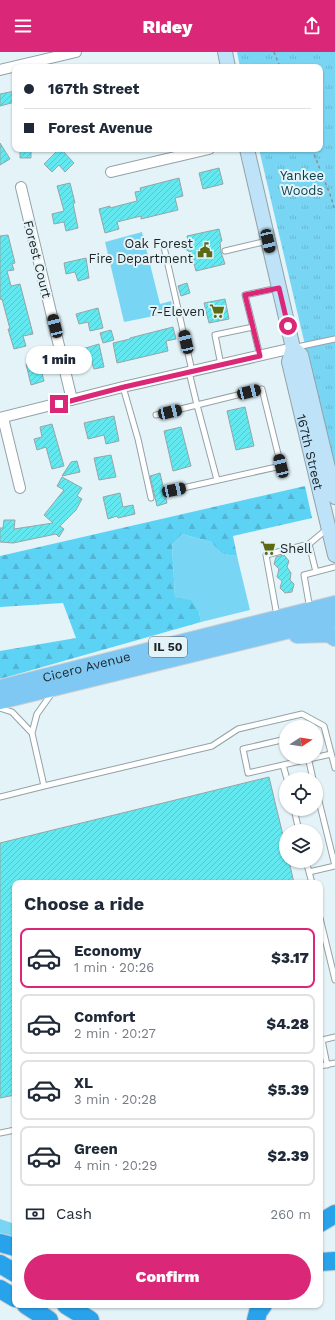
<!DOCTYPE html>
<meta charset="utf-8">
<style>
:root{--surface:#fff;--page:#f2f2f3;--text:#1f2937;--muted:#747a83;--line:#e0e1e3;--accent:#db2777}
body{margin:0;font-family:"Work Sans",sans-serif;background:var(--page);color:var(--text);height:100vh;display:flex;flex-direction:column;font-size:15px;white-space:nowrap}
*{box-sizing:border-box;margin:0}
p{font-size:13px;color:var(--muted)}
.icon{flex:none;width:22px;height:22px;fill:none;stroke:currentColor;stroke-width:2;stroke-linecap:round;stroke-linejoin:round}
.map{position:relative;flex:1;overflow:hidden}
.side{position:absolute;left:12px;top:828px;width:311px;height:428px;display:flex;flex-direction:column;background:var(--surface);border-radius:8px;box-shadow:0 1px 3px #0004}
.side>*{flex:none}
.guide{position:absolute;left:12px;top:12px;width:311px;height:88px;border-radius:8px;box-shadow:0 1px 3px #0004;display:grid;align-content:center;height:88px;padding:0 12px;background:var(--surface)}
.needle{width:26px;rotate:78deg}
.tools{position:absolute;left:279px;top:668px;display:grid;gap:8px}
.tools a{display:grid;place-items:center;width:44px;height:44px;border-radius:50%;background:var(--surface);box-shadow:0 1px 3px #0004;font-size:20px}
.end{position:absolute;width:18px;height:18px;margin:-9px;border:5px solid #db2777;background:#fff;box-shadow:0 0 0 2px #fff}
.from{border-radius:50%}
.bubble{position:absolute;height:28px;border-radius:14px;background:var(--surface);box-shadow:0 1px 3px #0004;font-size:13px;font-weight:800;line-height:28px;text-align:center}
.car{position:absolute;width:12px;height:24px;margin:-12px -6px;border-radius:5px;box-shadow:0 0 3px 1px #0007;background:linear-gradient(#222 24%,#8ab4d8 0 40%,#222 0 76%,#8ab4d8 0 86%,#222 0)}
.guide b{display:flex;align-items:center;gap:14px;height:38px;font-size:15px}
.guide b+b{border-top:1px solid var(--line)}
.guide i{width:10px;height:10px;background:var(--text)}
ul{padding:0;list-style:none}
li{display:flex;align-items:center;gap:12px;height:60px;margin:0 8px 6px;padding:0 4px;border:2px solid var(--line);border-radius:8px}
li div{flex:1}
li b{display:block;font-size:15px}
li em{font-style:normal;font-weight:800}
li.on{border-color:var(--accent)}
li>.icon{width:36px;height:36px;stroke-width:1.5}
h2{padding:0 12px;font-size:18px;line-height:48px}
.pay{display:flex;align-items:center;gap:10px;height:44px;padding:0 12px;font-size:15px}
.pay p{margin-inline-start:auto}
.primary-button{display:flex;gap:8px;margin-top:auto;padding:8px 12px}
.primary-button a{flex:1;height:46px;border-radius:24px;background:var(--accent);color:#fff;font-size:16px;font-weight:800;line-height:46px;text-align:center}
header{display:flex;justify-content:space-between;align-items:center;height:52px;padding:0 12px;background:var(--accent);color:#fff;font-size:18px;font-weight:800}
.map>svg:first-child{display:block}
</style>
<header><svg class="icon" aria-label="menu" viewBox="0 0 24 24"><path d="M4 6h16M4 12h16M4 18h16"/></svg>Ridey<svg class="icon" aria-label="share" viewBox="0 0 24 24"><path d="M12 15V3M7 8l5-5 5 5M5 13v7h14v-7"/></svg></header>
<div class="map">
<svg width="335" height="1268" viewBox="0 0 335 1268">
<defs>
<pattern id="forest-firs" width="22" height="20" patternUnits="userSpaceOnUse"><rect width="22" height="20" fill="#5cd2f5"/><path d="M5 1l3.5 6h-7zM16 11l3.5 6h-7z" fill="#50b4d2"/></pattern>
<pattern id="park-tufts" width="24" height="20" patternUnits="userSpaceOnUse"><rect width="24" height="20" fill="#78d6f4"/><path d="M3 7l-1-3M5 7V3M7 7l1-3M15 17l-1-3M17 17v-4M19 17l1-3" fill="none" stroke="#67b7d1"/></pattern>
<pattern id="building-hatch" width="6" height="6" patternUnits="userSpaceOnUse"><rect width="6" height="6" fill="#63e8f0"/><path d="M-1 1l2-2M0 6l6-6M5 7l2-2" fill="none" stroke="#56c7ce"/></pattern>
</defs>
<rect width="100%" height="100%" fill="#e4f3f8"/>
<path fill="#78d6f4" d="M142,180L160,252L171,249L174,260L124,270L105,190Z
M182,482L211,490L222,502L237,504L250,558L201,570L199,560L175,546L172,493Z
M0,1167L15,1172V1190L0,1186Z"/>
<path fill="url(#forest-firs)" d="M305,434L312,466L233,484L237,504L222,502L211,490L182,482L172,493L175,546L191,548L199,560L201,570L0,627V599L76,586L63,551L0,555V504Z"/>
<path fill="url(#park-tufts)" d="M237,0H335V421L259,97H320V15H240Z"/>
<path fill="url(#building-hatch)" stroke="#96a5a6" d="M15,39V50L0,54V42Z
M0,91L10,107L0,113Z
M20,97H31V106H20Z
M59,97H61L74,111L65,120L59,113L52,120L44,112Z
M219,116L223,132L203,137L199,121Z
M179,126L183,144L175,146L178,158L141,167V164L117,170L119,177L105,181L99,157L110,154V156L137,149L135,140L141,139L140,136Z
M70,131L75,151H73L78,176L66,179L64,170L54,172L52,162L64,159L57,134Z
M219,177L222,189L220,190L221,200L225,212L196,219L191,201L184,196L188,189L187,184Z
M8,183L15,211L12,212L14,218L7,219L11,234L20,232L33,282L23,284L26,294L14,297L8,277H10L2,247L1,248L0,244V184Z
M86,206L89,226L78,229L75,220L66,222L64,211Z
M187,231L190,241L181,244L178,234Z
M225,247L229,267L209,271L204,251Z
M98,256L103,276L90,279L88,270L79,272L76,262Z
M173,275L176,287L166,289L168,299L117,311L113,291L130,287V286Z
M111,278L114,288L103,291L100,281Z
M99,292L104,315L94,317L91,308L82,310L79,298Z
M39,309L44,329L31,333L26,312Z
M245,355L254,394L236,398L227,359Z
M114,364L119,389L106,392L104,383L88,387L84,371Z
M52,372L64,414L52,417L46,395L37,398L34,387L42,385L40,375Z
M181,375L191,414L173,419L164,379Z
M111,403L116,425L99,428L94,406Z
M77,409L80,420L62,424L71,410Z
M160,421L167,451L157,454L150,424Z
M62,425L82,436L77,444L82,447L76,458L60,474L64,477L59,485L56,482L13,491L0,490V476H3L4,468H15L14,477L53,471L44,463L64,438L57,434Z
M120,441L123,455L133,453L135,462L118,466L117,464L108,467L103,445Z
M284,503L289,509L287,515L291,521L290,528L294,532L292,540L285,541L280,536L282,529L277,525L279,517L274,512L276,505Z
M269,725L286,796V809H289L294,831H15V1043L0,1046V791Z"/>
<g fill="none" stroke-linecap="round" stroke-linejoin="round">
<g stroke="#94a2a7" stroke-width="7">
<path id="lane" d="M164,195L192,319
M225,199L267,189
M253,275L260,304
M297,295L335,287
M221,313L215,283L253,275L245,243L278,236
M123,335L138,387L151,446
M156,363L197,353L217,428
M174,438L281,414L262,337L197,353L189,320
M309,492L316,520
M310,557L304,523L335,515
M277,564L266,503L309,492L327,477
M0,656L12,660L32,681L37,662L52,641
M286,687L243,697L248,721L331,702
M308,705L313,727
M283,713L287,727
M44,734L212,694L238,677L302,662L324,674L335,716
M0,745L44,734L32,681
M294,757L299,779
M306,809L309,820
M312,831L309,820L335,814L316,737
M320,866L335,928
M327,1013L322,988L335,985
M320,1014L335,1011
M0,1081L15,1078"/>
</g>
<g stroke="#94a2a7" stroke-width="12">
<path id="street" d="M0,18L76,0
M111,120L209,97
M21,135L72,348
M0,366L123,335L293,296
M3,366L20,436"/>
</g>
<g stroke="#94a2a7" stroke-width="16">
<g id="secondary">
<path d="M225,0L228,15"/>
<path d="M247,97L293,296L301,303L335,445"/>
<path id="s1" d="M293,296L289,310L335,503"/>
</g>
</g>
<g stroke="#cecfcf" stroke-width="18">
<g id="primary">
<path d="M297,583L329,582L335,586"/>
<path id="s2" d="M0,636L335,552"/>
<path d="M0,649L335,567"/>
</g>
</g>
<g stroke="#cecfcf" stroke-width="20">
<path id="highway" d="M320,1171L335,1162
M0,1191L15,1195
M320,1210L335,1209
M0,1212L15,1221
M0,1237L15,1246
M26,1253L49,1268
M66,1253L90,1268
M256,1268L258,1260L263,1253"/>
</g>
<path stroke="#869093" stroke-width="1.5" stroke-dasharray="3 3" stroke-linecap="butt" d="M274,0L280,15
M312,97L331,145L335,159"/>
<use href="#lane" stroke="#fff" stroke-width="5"/>
<use href="#street" stroke="#fff" stroke-width="10"/>
<use href="#secondary" stroke="#bee3f9" stroke-width="14"/>
<use href="#primary" stroke="#7ec8f3" stroke-width="16"/>
<use href="#highway" stroke="#28a3eb" stroke-width="18"/>
</g>
<g fill="none" stroke-linecap="round" stroke-linejoin="round">
<path stroke="#db2777" stroke-width="5" d="M59,352L124,335L260,304L245,243L279,236L288,274"/>
</g>
<defs>
<g id="civic-bare" transform="scale(1.2)"><path d="M-.6-6.5H3V-4.5H.6V-3L4-1V1h2V6H-6V1h2V-1L-.6-3ZM-1.2 2.5V6h2.4V2.5Z" fill="#5b6a13" stroke="#e4f3f8" stroke-width="2.5" paint-order="stroke"/></g>
<g id="supermarket-bare" transform="scale(1.2)"><path d="M-6-5.5h2.5l.6 2H6L4.5 2H-2.5L-4.4-4H-6ZM-1.5 3.2a1.3 1.3 0 1 0 .1 0ZM3 3.2a1.3 1.3 0 1 0 .1 0Z" fill="#5b6a13" stroke="#e4f3f8" stroke-width="2.5" paint-order="stroke"/></g>
</defs>
<g fill-rule="evenodd">
<use href="#civic-bare" x="205" y="198"/>
<use href="#supermarket-bare" x="217" y="259"/>
<use href="#supermarket-bare" x="268" y="496"/>
</g>
<g text-anchor="middle" stroke-width="4" stroke-linejoin="round" paint-order="stroke">
<rect fill="#e4f3f8" stroke="#596164" stroke-width="1" x="149" y="585" width="38" height="20" rx="3"/>
<g font-size="12" font-weight="bold" fill="#1e2325">
<text x="168" y="599">IL 50</text>
</g>
<g font-size="13" fill="#063e4c" stroke="#e4f3f8">
<text x="302" y="128">Yankee<tspan x="302" dy="15">Woods</tspan></text>
</g>
<g font-size="13" fill="#1e2325" stroke="#e4f3f8" text-anchor="end">
<text x="193" y="196">Oak Forest<tspan x="193" dy="15">Fire Department</tspan></text>
<text x="205" y="264">7-Eleven</text>
<text x="280" y="501" text-anchor="start">Shell</text>
</g>
<g font-size="13" fill="#1e2325" stroke="#e4f3f8">
<text transform="translate(38 207) rotate(76)" y="5">Forest Court</text>
<text dy="5" stroke="none"><textPath href="#s1" startOffset="107">167th Street</textPath></text>
<text dy="5" stroke="none"><textPath href="#s2" startOffset="89">Cicero Avenue</textPath></text>
</g>
</g>
</svg>
<div class="tools">
<a><svg class="needle" viewBox="-14 -14 28 28"><path d="M0-13l5 13h-10z" fill="#e53935"/><path d="M0 13l5-13h-10z" fill="#747a83"/></svg></a>
<a><svg class="icon" aria-label="locate" viewBox="0 0 24 24"><circle cx="12" cy="12" r="6"/><path d="M12 2v4M12 18v4M2 12h4M18 12h4"/></svg></a>
<a><svg class="icon" aria-label="layers" viewBox="0 0 24 24"><path d="M12 4l9 5-9 5-9-5zM3 14l9 5 9-5"/></svg></a>
</div>
<i class="end from" style="left:288px;top:274px"></i>
<i class="end" style="left:59px;top:352px"></i>
<div class="bubble" style="left:26px;top:294px;width:66px">1 min</div>
<i class="car" style="left:268px;top:189px;rotate:167deg"></i>
<i class="car" style="left:55px;top:274px;rotate:346deg"></i>
<i class="car" style="left:186px;top:290px;rotate:347deg"></i>
<i class="car" style="left:249px;top:340px;rotate:76deg"></i>
<i class="car" style="left:170px;top:360px;rotate:77deg"></i>
<i class="car" style="left:281px;top:414px;rotate:346deg"></i>
<i class="car" style="left:174px;top:438px;rotate:78deg"></i>
<div class="guide">
<b><i class="from"></i>167th Street</b>
<b><i></i>Forest Avenue</b>
</div>
<section class="side">
<h2>Choose a ride</h2>
<ul>
<li class="on"><svg class="icon" aria-label="car" viewBox="0 0 24 24"><path d="M5 17H2v-5l4-1 3-4h7l3 4 3 1v5h-3M9 17h6M6 11h13"/><circle cx="7" cy="17" r="2"/><circle cx="17" cy="17" r="2"/></svg><div><b>Economy</b><p>1 min · 20:26</p></div><em>$3.17</em></li>
<li><svg class="icon" aria-label="car" viewBox="0 0 24 24"><path d="M5 17H2v-5l4-1 3-4h7l3 4 3 1v5h-3M9 17h6M6 11h13"/><circle cx="7" cy="17" r="2"/><circle cx="17" cy="17" r="2"/></svg><div><b>Comfort</b><p>2 min · 20:27</p></div><em>$4.28</em></li>
<li><svg class="icon" aria-label="car" viewBox="0 0 24 24"><path d="M5 17H2v-5l4-1 3-4h7l3 4 3 1v5h-3M9 17h6M6 11h13"/><circle cx="7" cy="17" r="2"/><circle cx="17" cy="17" r="2"/></svg><div><b>XL</b><p>3 min · 20:28</p></div><em>$5.39</em></li>
<li><svg class="icon" aria-label="car" viewBox="0 0 24 24"><path d="M5 17H2v-5l4-1 3-4h7l3 4 3 1v5h-3M9 17h6M6 11h13"/><circle cx="7" cy="17" r="2"/><circle cx="17" cy="17" r="2"/></svg><div><b>Green</b><p>4 min · 20:29</p></div><em>$2.39</em></li>
</ul>
<div class="pay"><svg class="icon" aria-label="cash" viewBox="0 0 24 24"><path d="M3 7h18v10H3z"/><circle cx="12" cy="12" r="2"/></svg>Cash<p>260 m</p></div>
<div class="primary-button"><a>Confirm</a></div>
</section>
</div>
